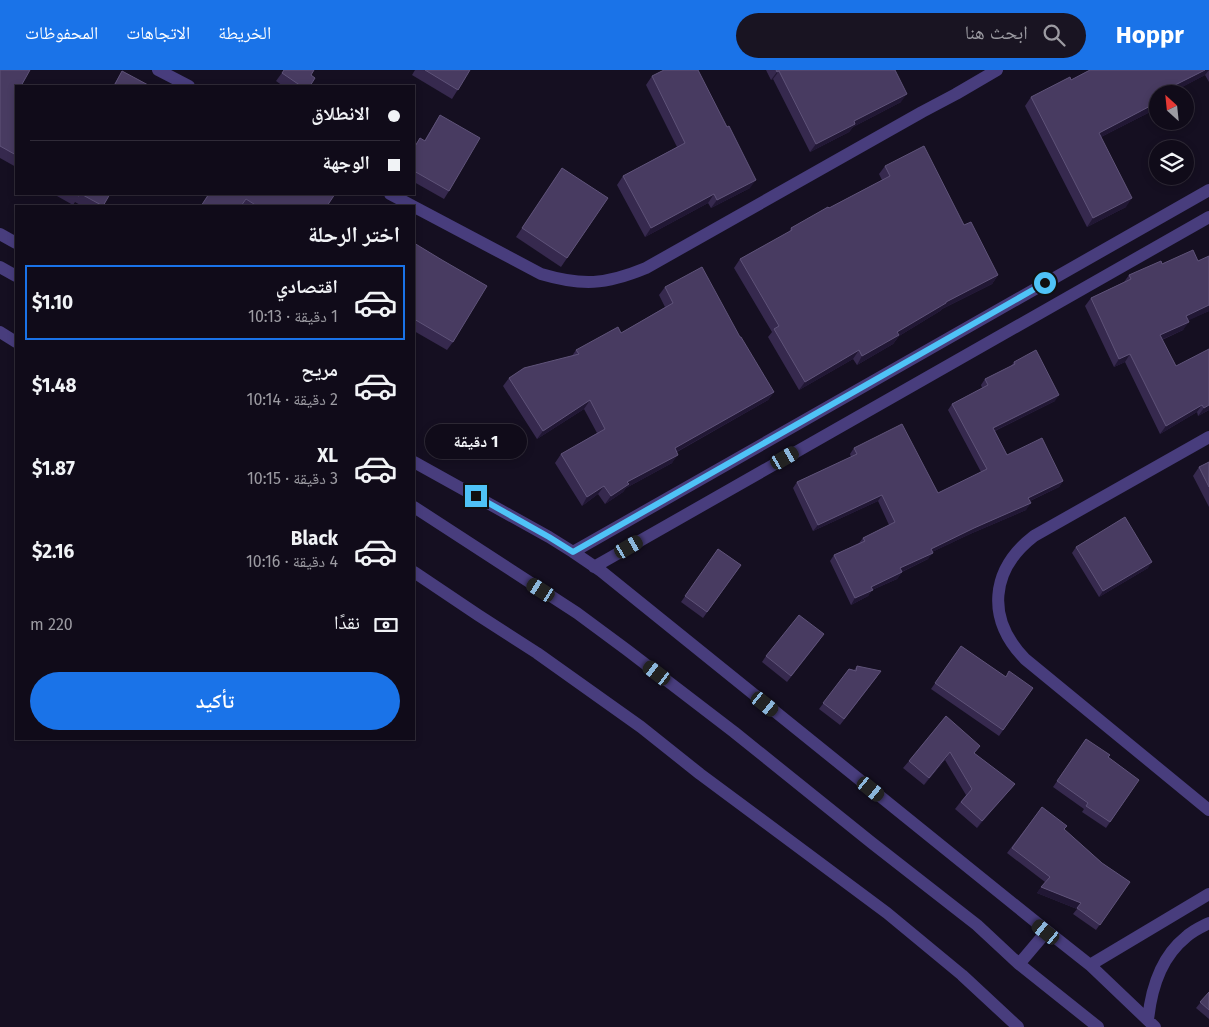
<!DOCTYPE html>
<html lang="ar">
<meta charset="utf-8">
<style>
:root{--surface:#100b19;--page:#191422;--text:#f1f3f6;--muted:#9c9ba2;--line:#302b38;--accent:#1a73e8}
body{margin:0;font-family:"Fira Sans","Noto Naskh Arabic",sans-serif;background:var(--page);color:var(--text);direction:rtl;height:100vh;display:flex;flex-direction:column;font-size:19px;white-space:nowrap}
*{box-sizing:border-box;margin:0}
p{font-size:16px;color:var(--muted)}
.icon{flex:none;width:28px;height:28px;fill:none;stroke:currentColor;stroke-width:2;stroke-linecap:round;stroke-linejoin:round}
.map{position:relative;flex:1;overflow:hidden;direction:ltr}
.side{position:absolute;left:15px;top:135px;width:400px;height:535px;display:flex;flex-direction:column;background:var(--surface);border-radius:0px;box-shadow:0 2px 8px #0003,0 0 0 1px var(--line);direction:rtl}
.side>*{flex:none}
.top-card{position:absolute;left:15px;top:15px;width:400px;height:110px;border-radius:0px;box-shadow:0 2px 8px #0003,0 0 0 1px var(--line);direction:rtl;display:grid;align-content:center;height:110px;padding:0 15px;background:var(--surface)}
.needle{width:32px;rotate:333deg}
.fabs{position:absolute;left:1149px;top:15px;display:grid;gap:10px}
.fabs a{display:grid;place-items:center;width:45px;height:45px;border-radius:50%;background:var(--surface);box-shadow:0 2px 8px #0003,0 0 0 1px var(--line);font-size:25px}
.end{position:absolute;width:22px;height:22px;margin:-11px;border:6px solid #4fc3f7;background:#111;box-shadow:0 0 0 2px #111}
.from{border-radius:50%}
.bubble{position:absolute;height:35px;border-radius:18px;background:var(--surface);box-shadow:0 2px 8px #0003,0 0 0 1px var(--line);font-size:16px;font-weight:700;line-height:35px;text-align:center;direction:rtl}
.car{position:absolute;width:15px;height:30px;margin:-15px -8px;border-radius:6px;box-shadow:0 0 4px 1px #0007;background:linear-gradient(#222 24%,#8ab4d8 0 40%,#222 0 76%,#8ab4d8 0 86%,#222 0)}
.top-card b{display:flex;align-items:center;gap:18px;height:48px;font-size:19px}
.top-card b+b{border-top:1px solid var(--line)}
.top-card i{width:12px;height:12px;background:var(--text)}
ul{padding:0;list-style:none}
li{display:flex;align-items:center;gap:15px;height:75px;margin:0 10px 8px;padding:0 5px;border:2px solid transparent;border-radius:0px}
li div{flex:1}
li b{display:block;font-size:19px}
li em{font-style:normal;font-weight:700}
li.current{border-color:var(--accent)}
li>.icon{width:45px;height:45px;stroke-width:1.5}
h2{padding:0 15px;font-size:22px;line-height:60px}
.pay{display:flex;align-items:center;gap:12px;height:55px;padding:0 15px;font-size:19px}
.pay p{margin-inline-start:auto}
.action{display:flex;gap:10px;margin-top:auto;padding:10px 15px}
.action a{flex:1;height:58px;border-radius:30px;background:var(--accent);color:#fff;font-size:20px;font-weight:700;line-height:58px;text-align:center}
header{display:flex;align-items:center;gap:30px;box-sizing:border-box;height:70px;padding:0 25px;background:var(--accent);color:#fff}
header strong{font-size:24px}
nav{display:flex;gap:28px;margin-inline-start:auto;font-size:18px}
.search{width:350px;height:45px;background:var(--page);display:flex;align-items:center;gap:12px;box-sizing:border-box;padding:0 18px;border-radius:28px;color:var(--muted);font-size:19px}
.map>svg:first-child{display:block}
</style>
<header>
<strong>Hoppr</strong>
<div class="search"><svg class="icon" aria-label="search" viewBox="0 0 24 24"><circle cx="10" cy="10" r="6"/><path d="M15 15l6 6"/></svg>ابحث هنا</div>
<nav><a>الخريطة</a><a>الاتجاهات</a><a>المحفوظات</a></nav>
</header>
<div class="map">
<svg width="1209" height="957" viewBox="0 0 1209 957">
<rect width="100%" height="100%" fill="#150f21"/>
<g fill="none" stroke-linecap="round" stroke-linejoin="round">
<path stroke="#483d7d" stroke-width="12" d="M158,0L189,16
M390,124L541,204C582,216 605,215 646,198L922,42L956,24L997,0
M0,164L16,173
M0,197L16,206
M0,262L16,272
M1209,367L1034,466C990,500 986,549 1025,589L1209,740
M414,392L549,467L573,482L601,501L1047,861L1090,895L1155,957
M414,437L577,543L627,580L734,662L872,773L977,855L1019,894L1098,957
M573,482L1209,120
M594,497L1209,147
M414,502L478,545L537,583L641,657L700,704L887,843L962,905L1018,957
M1019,894L1047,861
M1090,895L1209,824
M1148,950C1151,920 1161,887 1186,867C1192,861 1201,857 1209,853"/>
</g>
<path fill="#36294e" d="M0,0L16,16V97L0,88Z
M284,0L311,5L310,16H283L276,11Z
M415,0H470L452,29L412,5Z
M766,0H895L901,32L853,57L849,62L810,82L773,9L771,10Z
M1090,0H1209V12L1205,5L1155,31L1150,42L1101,67L1126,137L1087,157L1025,36L1031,27L1071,10Z
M122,1L150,16H113Z
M652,6L750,118L711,138L708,133L645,167L617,115L623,106L677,77L646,15Z
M440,45L449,121L444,129L414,112V77L420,68L424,71Z
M885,96L964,155L998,205L992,214L942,239L940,241L899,266L893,274L857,295L853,289L799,320L768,267L772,262L734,198L740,189L789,162L791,158L882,110L879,104Z
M562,98L608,128L561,197L516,167Z
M58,124H110L103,136H82L75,132L73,135L57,126Z
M208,124H335L327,136H201Z
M414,173L453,272L447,280L414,261Z
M1209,186V241L1188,250L1183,260L1162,270L1176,296L1209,340L1198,346L1197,342L1160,364L1125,292L1114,297L1085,236L1091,228L1124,212L1129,205L1162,194L1198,191Z
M665,217L740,267L774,322L768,330L677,382L672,393L626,418L623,422L605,434L598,424L582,436L555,393L561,384L597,363L584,339L537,369L503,316L509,308L572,286L576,280L621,263L665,237L659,225Z
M1014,292L1055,331L995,361L1007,385L1063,411L1059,417L1030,431L1026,440L970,464L932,482L928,489L902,502L897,509L872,520L868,526L851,535L830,491L834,485L859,473L863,468L889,455L878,431L813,461L793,418L797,412L851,387L850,384L854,378L938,423L981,402L948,340L952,334L982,318L981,315L985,309L1011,296Z
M1209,392V437L1193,406L1199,397Z
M1076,477L1148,498L1099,527L1072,483Z
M718,479L741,495L703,548L681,532Z
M820,570L787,612L762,592L766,586Z
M961,576L1006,607L1033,618L999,666L931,619Z
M857,596L877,607L840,655L819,639L849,599L854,600Z
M946,646L974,683L1015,714L1009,721L977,758L955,739L966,725L945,690L924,715L903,698L909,691Z
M1086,669L1108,687L1139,710L1106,758L1082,742L1084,739L1053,717Z
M1042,737L1064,759L1102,793L1130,812L1096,860L1073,844L1077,839L1037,823L1045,812L1007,783Z
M1209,922V949L1196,938Z"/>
<path fill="#211734" d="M1205,0H1209L1205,5L1169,24H1158Z
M779,1L773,9L771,10L777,2Z
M907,24L901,32L853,57L849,62L810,82L816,74L854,51Z
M1158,24V30L1147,35L1153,26Z
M1156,33L1150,42L1093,71L1099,63Z
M756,110L750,118L711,138L717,130Z
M714,124L708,133L645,167L651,158Z
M1132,128L1126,137L1087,157L1093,148Z
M998,205L992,214L942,239L940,241L899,266L893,274L857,295L862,286L897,262L946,232Z
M1209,235V241L1181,254L1186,246Z
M1189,252L1183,260L1154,273L1160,265Z
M859,280L853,289L799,320L805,312Z
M1130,284L1125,292L1114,297L1119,289Z
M774,322L768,330L669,386L675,378Z
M1059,325L1055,331L988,364L993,358Z
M590,330L584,339L537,369L543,361Z
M1202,335L1197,342L1160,364L1166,356Z
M1209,335V340L1198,346L1204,338Z
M678,385L672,393L626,418L623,422L605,434L611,426L627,412Z
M1063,411L1059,417L1023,434L1028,428Z
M604,416L598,424L582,436L587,427Z
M882,425L878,431L813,461L818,455Z
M1031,433L1026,440L970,464L926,485L931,479L974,458Z
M933,483L928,489L895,505L900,498Z
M1152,492L1148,498L1099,527L1103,521Z
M902,502L897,509L872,520L868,526L851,535L855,528L871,517Z
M950,682L945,690L924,715L929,708Z
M1015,714L1009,721L977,758L982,751Z
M1041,817L1081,833L1077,839L1037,823Z"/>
<path fill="#483b61" stroke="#5f5379" d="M0,0H30L21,16H16V85L0,76Z
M284,0H314L311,5L315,8L310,16H301L282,3Z
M425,0H470L458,20Z
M664,0H698L727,57L729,56L756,110L717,130L714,124L651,158L623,106L685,73L652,6Z
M776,0H895L907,24L854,51L855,54L816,74L779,1L777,2Z
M1090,0H1205L1153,26L1156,33L1099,63L1132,128L1093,148L1031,27L1070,7L1071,10Z
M122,1L150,16H114Z
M440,45L480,68L449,121L414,101V78L420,68L425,71Z
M924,76L964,155L971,152L998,205L946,232V233L897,262L899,265L862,286L859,280L805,312L774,259L779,256L740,189L792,160L791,158L828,137L829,138L890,106L885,96Z
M562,98L608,128L567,188L522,158Z
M74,124H81L79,126Z
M81,124H110L103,136Z
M209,124H335L327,136H257L246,129L241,136H201Z
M414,173L442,190L487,216L453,272L414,249Z
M1193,180L1198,191L1209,186V235L1186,246L1189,252L1160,265L1176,296L1209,279V335L1204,338L1202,335L1166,356L1130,284L1119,289L1091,228L1131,209L1129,205L1161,191L1162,194Z
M702,197L740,267H741L774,322L675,378L678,385L627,412L629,414L611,426L604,416L587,427L561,384L605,359L590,330L543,361L509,308L524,298L579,284L576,280L618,257L621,263L673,233L665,217Z
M1036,280L1059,325L993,358L1007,385L1042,368L1063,411L1028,428L1031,433L974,458L931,479L933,483L900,498L902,502L871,517L873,520L855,528L834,485L865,471L863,468L895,452L882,425L818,455L797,412L857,384L854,378L902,354L938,423L987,399L952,334L988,315L985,309L1015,294L1014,292Z
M1209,392V417L1199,397Z
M1125,447L1152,492L1103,521L1076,477Z
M718,479L741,495L707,542L685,526Z
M799,545L824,564L791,606L766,586Z
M961,576L1006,607L1009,601L1033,618L1003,660L935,613Z
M857,596L881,601L844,649L823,633L849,599L856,601Z
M946,646L980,676L974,683L1015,714L982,751L961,732L972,719L950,682L929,708L909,691Z
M1086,669L1110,685L1108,687L1139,710L1110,752L1086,736L1088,733L1057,711Z
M1042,737L1067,756L1064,759L1102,793L1130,812L1100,855L1077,838L1081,833L1041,817L1050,807L1012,778Z
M1209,922V940L1200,932Z"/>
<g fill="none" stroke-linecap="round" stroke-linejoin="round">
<path stroke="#4fc3f7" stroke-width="6" d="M476,426L549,467L573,482L1045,213"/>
</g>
</svg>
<div class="fabs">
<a><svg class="needle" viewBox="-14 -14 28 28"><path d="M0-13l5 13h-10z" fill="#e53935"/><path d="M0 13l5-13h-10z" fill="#9c9ba2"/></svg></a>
<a><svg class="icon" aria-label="layers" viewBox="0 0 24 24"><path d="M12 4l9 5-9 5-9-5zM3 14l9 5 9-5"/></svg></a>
</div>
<i class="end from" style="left:1045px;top:213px"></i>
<i class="end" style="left:476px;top:426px"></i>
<div class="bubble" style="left:425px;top:354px;width:102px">1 دقيقة</div>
<i class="car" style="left:785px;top:388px;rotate:60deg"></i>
<i class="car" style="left:629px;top:477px;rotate:60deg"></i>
<i class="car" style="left:541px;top:520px;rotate:302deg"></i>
<i class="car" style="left:657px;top:603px;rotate:307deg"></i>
<i class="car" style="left:765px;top:634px;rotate:129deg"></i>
<i class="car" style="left:871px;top:719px;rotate:129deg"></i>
<i class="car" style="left:1046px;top:862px;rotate:309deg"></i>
<div class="top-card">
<b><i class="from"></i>الانطلاق</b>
<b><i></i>الوجهة</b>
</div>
<section class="side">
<h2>اختر الرحلة</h2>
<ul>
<li class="current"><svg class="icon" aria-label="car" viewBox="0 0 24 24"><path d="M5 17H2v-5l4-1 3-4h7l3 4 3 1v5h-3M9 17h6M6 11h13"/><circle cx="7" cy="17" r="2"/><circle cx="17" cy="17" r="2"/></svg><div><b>اقتصادي</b><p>1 دقيقة · 10:13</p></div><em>$1.10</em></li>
<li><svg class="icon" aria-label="car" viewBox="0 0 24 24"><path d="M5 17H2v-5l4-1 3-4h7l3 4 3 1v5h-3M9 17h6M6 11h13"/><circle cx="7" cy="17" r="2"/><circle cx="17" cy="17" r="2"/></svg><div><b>مريح</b><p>2 دقيقة · 10:14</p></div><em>$1.48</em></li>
<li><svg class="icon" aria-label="car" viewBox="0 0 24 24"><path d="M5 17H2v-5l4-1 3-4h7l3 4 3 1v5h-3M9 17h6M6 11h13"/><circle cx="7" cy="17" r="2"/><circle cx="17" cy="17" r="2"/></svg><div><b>XL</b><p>3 دقيقة · 10:15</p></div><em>$1.87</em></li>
<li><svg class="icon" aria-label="car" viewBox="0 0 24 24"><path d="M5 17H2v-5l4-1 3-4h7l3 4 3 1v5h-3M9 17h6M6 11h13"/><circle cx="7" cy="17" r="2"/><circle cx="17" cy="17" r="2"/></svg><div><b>Black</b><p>4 دقيقة · 10:16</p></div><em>$2.16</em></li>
</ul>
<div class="pay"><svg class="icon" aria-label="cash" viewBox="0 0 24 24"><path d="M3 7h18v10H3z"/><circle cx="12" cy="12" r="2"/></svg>نقدًا<p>220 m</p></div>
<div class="action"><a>تأكيد</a></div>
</section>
</div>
